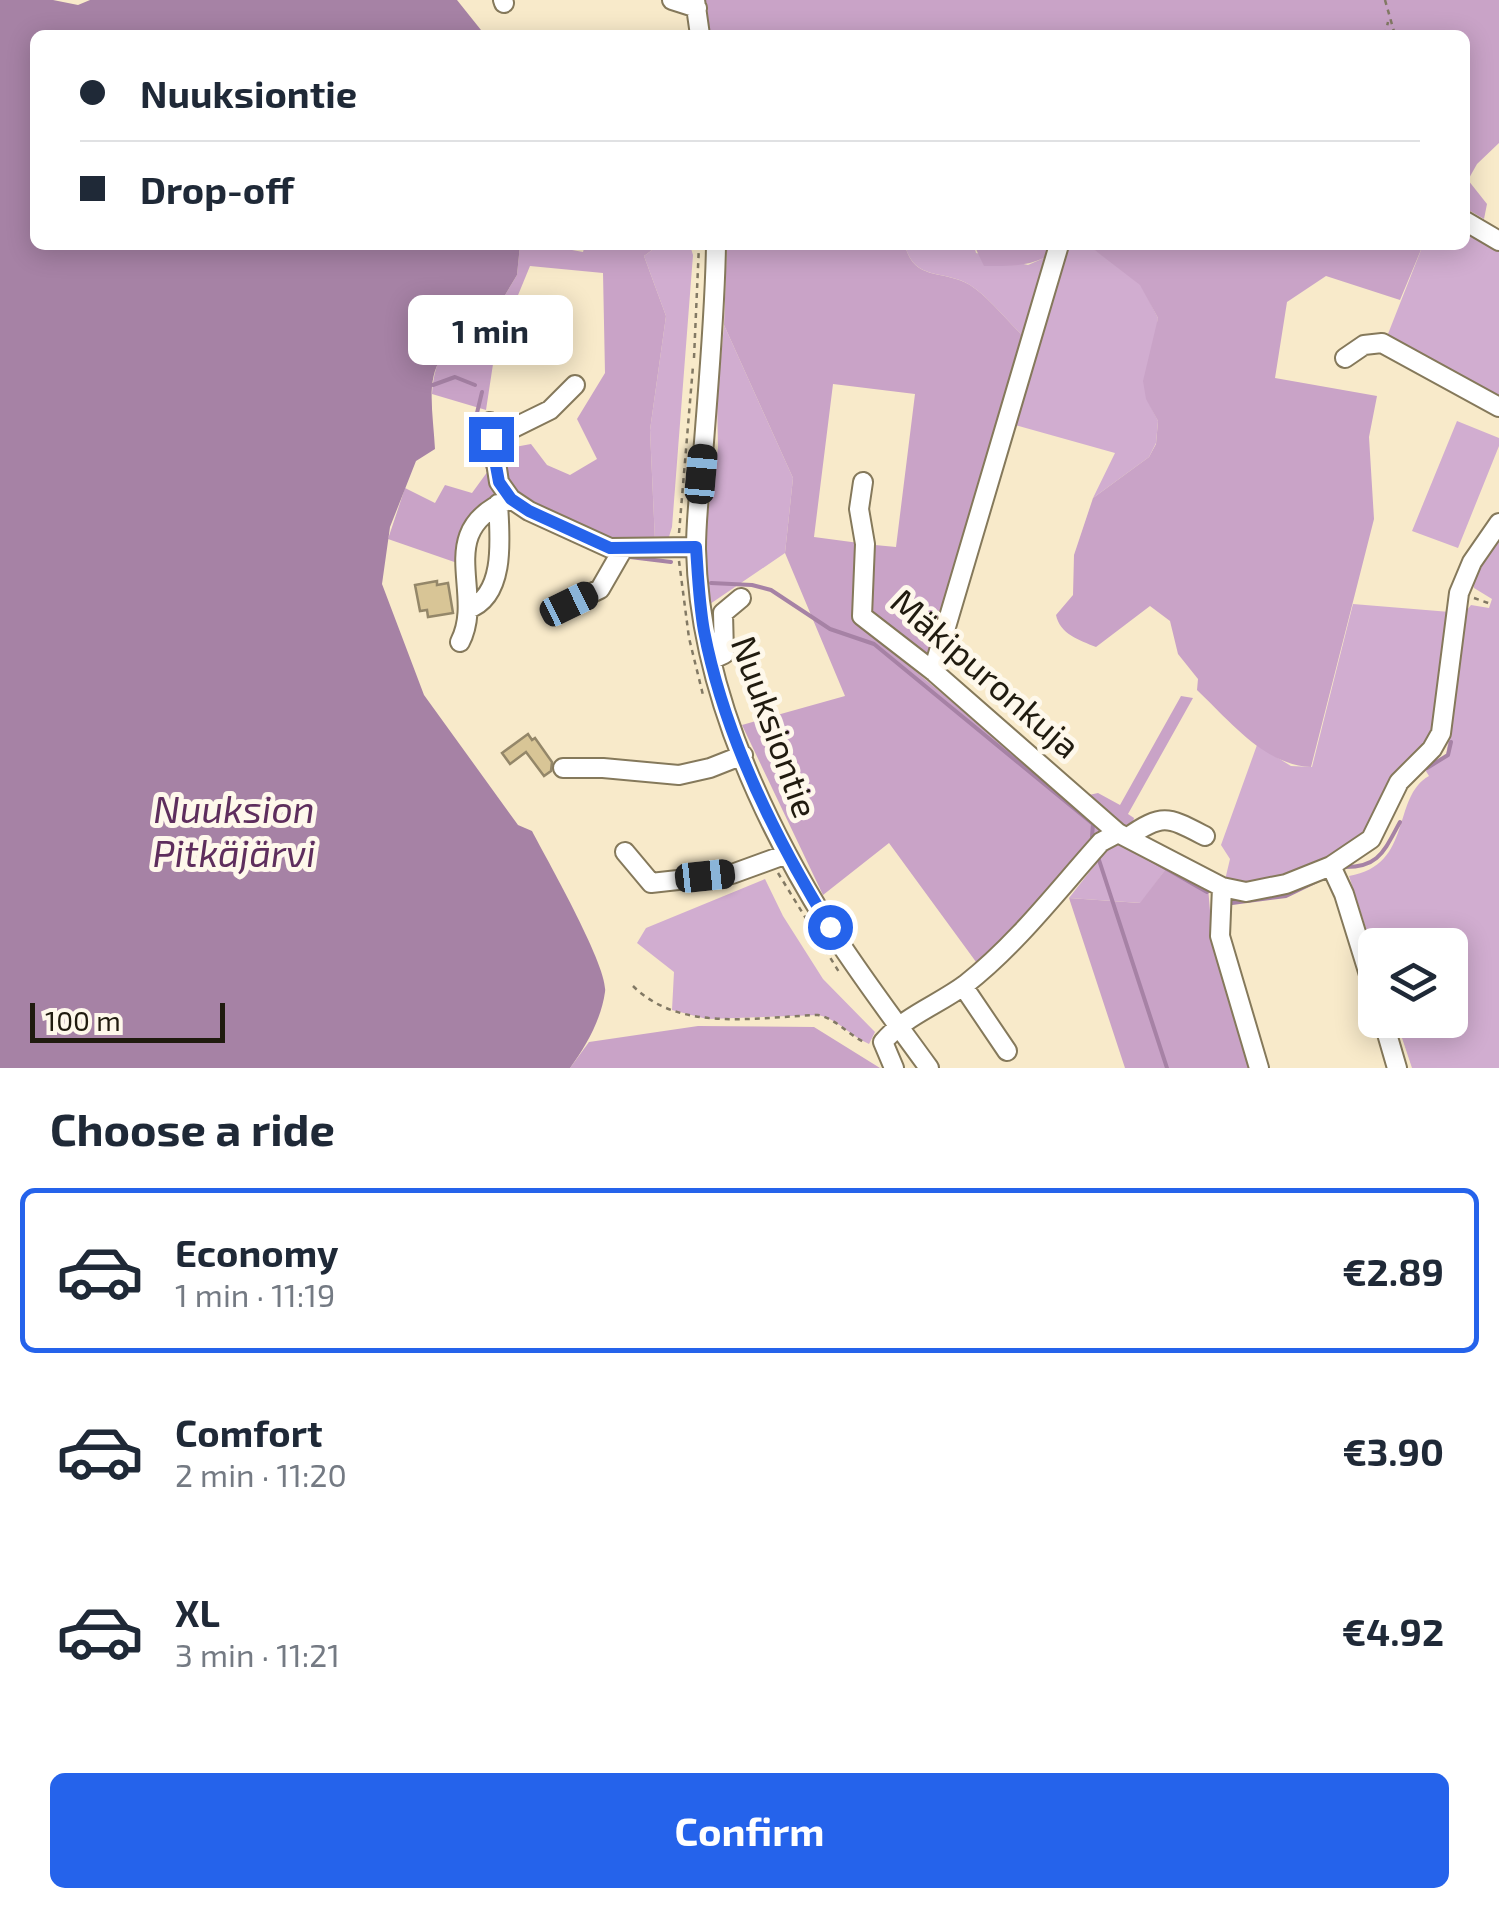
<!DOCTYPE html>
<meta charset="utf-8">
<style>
:root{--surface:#fff;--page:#f2f2f3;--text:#1f2937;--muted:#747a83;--line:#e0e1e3;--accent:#2563eb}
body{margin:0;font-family:"Exo 2",sans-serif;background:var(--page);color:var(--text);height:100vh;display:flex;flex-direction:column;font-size:38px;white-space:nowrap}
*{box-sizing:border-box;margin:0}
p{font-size:32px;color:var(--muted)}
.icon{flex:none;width:55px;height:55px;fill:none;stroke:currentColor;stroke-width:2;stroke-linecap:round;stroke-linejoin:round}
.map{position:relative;height:1068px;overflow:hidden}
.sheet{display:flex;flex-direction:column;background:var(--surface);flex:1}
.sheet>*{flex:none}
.guide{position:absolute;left:30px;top:30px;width:1440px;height:220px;border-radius:15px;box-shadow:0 5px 25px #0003;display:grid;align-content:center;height:220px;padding:0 50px;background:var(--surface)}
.controls{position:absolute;left:1358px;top:928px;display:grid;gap:20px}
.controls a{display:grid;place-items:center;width:110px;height:110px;border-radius:15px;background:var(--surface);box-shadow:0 5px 25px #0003;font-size:50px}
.scale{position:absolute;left:30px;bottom:25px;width:195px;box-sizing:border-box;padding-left:10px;border:5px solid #201b0f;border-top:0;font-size:28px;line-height:35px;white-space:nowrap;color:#201b0f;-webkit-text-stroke:8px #fef8eb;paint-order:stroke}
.end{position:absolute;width:45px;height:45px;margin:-22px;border:12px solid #2563eb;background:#fff;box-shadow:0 0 0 5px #fff}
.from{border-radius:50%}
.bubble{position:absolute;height:70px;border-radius:15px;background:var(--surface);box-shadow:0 5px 25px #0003;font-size:32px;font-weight:700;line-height:70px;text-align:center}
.car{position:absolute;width:30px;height:60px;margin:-30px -15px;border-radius:12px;box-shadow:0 0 8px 2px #0007;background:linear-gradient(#222 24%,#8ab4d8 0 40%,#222 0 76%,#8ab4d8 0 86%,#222 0)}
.guide b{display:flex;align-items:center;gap:35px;height:95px;font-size:38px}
.guide b+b{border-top:2px solid var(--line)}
.guide i{width:25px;height:25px;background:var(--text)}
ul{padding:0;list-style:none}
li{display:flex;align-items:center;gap:30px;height:165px;margin:0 20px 15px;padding:0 30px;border:5px solid transparent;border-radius:15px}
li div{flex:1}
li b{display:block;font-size:38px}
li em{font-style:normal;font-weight:700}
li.current{border-color:var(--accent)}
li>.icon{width:90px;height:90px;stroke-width:1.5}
h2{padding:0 50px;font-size:45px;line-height:120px}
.button{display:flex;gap:20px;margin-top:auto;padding:20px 50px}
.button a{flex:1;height:115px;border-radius:15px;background:var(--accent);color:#fff;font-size:40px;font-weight:700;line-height:115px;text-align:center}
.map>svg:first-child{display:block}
</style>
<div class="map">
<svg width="1499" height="1068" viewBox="0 0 1499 1068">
<rect width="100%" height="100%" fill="#f8eaca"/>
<path fill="#d1add0" d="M1469,231L1499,248V402L1386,339L1423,245H1465V235Z
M659,245H690L693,255L672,527L668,540L655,541L650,430L666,316L644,256Z
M905,245H974L976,253L1028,265L1044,258L1024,337C1007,321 989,297 970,285C944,269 914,282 905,245Z
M1063,245H1088L1109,260L1141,285L1158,318L1147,399L1158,421L1156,443L1149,457L1093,498L1115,453L1012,424Z
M724,325L793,478L785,553L710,604L705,532L718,448L717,400Z
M1457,421L1499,438V446L1458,548L1412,531Z
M1499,532V1068H1412L1396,1020H1450V945H1375V956L1349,876C1414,865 1391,797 1429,776L1424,768L1446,756L1457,684L1462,616L1471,605L1489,608L1492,599L1474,588L1472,577Z
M1353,604L1450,612L1434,736L1363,835L1353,846L1291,876L1250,887L1225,880L1230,859L1221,845L1257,745L1291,766L1312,767Z
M1126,842L1168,866L1141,903L1069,898L1108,848Z
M765,879L783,916L823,979L875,1032L869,1044C850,1036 838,1019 818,1015L707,1019L672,1010L674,972L637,943L646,928Z"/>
<path fill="#c9a3c7" d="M704,0H1499V143L1477,164L1468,180L1487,204L1484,219L1465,208V35H711Z
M520,245H545L583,252L585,245H659L644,256L666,316L650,430L655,541L612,542L533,505L514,493L483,515L463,565L388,539L405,488L435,503L445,485L472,493L504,449L531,444L547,465L570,475L597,459L577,419L605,373L603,273L530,266L495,351L486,410L432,394C435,355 445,343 483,332L517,275Z
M727,245H905C914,282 943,269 970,285C989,297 1007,321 1024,337L929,660L870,612L875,545L896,547L915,394L833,384L814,537L859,543L852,618L1105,830L979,966L889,843L823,895L742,725L845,696L785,553L793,478L724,325Z
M974,245H1049L1044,258C1024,267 1006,266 984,266Z
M1088,245H1423L1400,300L1326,276L1287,302L1275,378L1377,396L1369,437L1374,519L1311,767C1264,765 1230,721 1197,690L1198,679L1178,654L1170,621L1150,606L1096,647C1079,640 1060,634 1056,615L1073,595L1074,555L1093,498L1149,457L1156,444L1158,421L1146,399L1143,381L1158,318L1140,285Z
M1181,696L1193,698L1128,814L1134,818L1132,826H1120L1091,805L1089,795L1098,793L1120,805Z
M1168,866L1208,887L1213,946L1250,1068H1125L1069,898L1140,903Z
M698,1026L814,1027L880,1068H570L589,1042Z"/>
<path fill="#a682a5" d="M0,0H53L78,5L90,0H457L485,35H35V245H520L517,275L483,332C418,350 432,395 435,449L416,461L390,527L382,584L424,695L518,825L532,831C546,858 609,968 605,992C601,1020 586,1046 570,1068H0Z"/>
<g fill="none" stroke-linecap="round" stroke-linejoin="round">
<path stroke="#a682a5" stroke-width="4" d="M433,385L455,377L475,385
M476,417L482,392
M475,427L491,479
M630,557L671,562
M711,583L752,585L771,590L830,629L874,644L1093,824L1092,837
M1427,768L1448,755L1451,742
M1146,857L1207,892
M1099,860L1167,1068
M1343,867C1379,868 1384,851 1400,822
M1232,903L1286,896L1317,881"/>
</g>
<path fill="#d8c596" stroke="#948769" stroke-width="2.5" d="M437,581V585L448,583L453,613L428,617L427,610L420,611L415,585Z
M528,734L532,740L535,738L552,762L551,771L544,776L526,752L510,764L502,753Z"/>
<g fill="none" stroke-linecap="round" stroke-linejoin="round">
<g stroke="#85795b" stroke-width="22">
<path id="minor" d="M503,0L504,3
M672,0L697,8
M695,0L700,35
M1465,221L1499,241
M716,245C715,311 709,377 704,442C701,478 696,513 696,549C699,681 759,814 828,925C859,974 895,1021 929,1068
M1345,358L1364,345L1382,343L1499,407
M490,422L499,482L511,499L529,511L610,548L696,547
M491,439L550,410L575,385
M863,482L859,509L865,544L862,616L933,671L1118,833
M569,604L600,589L623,549
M468,609C506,596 500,537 498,504
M460,642C486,592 431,530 511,499
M711,660L724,654L723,613L741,598
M933,671L1059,245
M563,768H603L679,775L710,768L743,755
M1128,837C1163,813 1168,817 1205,836
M625,852L651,883L732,874L787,854
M1331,866L1344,894L1375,994
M1222,887L1220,936L1259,1068
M963,986L1007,1051
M1383,1020L1397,1068
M894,1068L883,1042C906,1015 938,1005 966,984C1017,944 1058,890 1101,842L1118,833L1222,887L1246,892L1286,884L1331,866L1371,839L1399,782L1432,749L1441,733L1459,593L1472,562L1499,523"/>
</g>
<path stroke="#827964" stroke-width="2.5" stroke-dasharray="5 5" stroke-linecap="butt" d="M1385,0L1395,35
M1385,35L1388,22
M694,358L699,245
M679,533L693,366
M679,561L689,638L703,695
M1474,598L1491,604
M778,873L839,972
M633,986C680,1033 757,1017 818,1015C837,1019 848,1035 866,1043"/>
<use href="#minor" stroke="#fff" stroke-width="18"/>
</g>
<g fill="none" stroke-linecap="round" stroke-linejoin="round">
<path stroke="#2563eb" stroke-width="12" d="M491,439L499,482L511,499L529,511L610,548L696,547C698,575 699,603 704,631C724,735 775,838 830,927"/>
</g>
<g text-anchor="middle" stroke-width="10" stroke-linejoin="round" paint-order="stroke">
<g font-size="35" fill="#201b0f" stroke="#fef8eb">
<text transform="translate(985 674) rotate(41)" y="12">Mäkipuronkuja</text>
<text transform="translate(774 727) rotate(70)" y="12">Nuuksiontie</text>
</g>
<g font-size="38" font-style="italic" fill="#5e2e5d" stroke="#fef8eb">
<text x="234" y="823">Nuuksion<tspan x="234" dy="44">Pitkäjärvi</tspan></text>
</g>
</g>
</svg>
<div class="controls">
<a><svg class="icon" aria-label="layers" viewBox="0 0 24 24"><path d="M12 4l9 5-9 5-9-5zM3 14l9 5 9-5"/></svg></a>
</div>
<div class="scale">100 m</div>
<i class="end from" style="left:830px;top:927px"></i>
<i class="end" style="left:491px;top:439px"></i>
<div class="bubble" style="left:408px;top:295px;width:165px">1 min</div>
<i class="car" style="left:701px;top:474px;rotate:5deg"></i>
<i class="car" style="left:569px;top:604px;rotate:64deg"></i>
<i class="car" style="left:705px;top:876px;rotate:84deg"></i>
<div class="guide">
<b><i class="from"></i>Nuuksiontie</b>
<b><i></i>Drop-off</b>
</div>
</div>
<section class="sheet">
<h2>Choose a ride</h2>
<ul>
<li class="current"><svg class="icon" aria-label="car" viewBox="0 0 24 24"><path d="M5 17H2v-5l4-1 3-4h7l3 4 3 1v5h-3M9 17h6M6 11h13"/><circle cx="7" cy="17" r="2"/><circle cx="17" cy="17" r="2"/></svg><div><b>Economy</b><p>1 min · 11:19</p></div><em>€2.89</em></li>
<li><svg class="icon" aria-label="car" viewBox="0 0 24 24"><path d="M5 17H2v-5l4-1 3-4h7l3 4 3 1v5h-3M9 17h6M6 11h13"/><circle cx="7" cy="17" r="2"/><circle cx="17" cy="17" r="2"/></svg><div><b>Comfort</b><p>2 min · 11:20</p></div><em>€3.90</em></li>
<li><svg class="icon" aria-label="car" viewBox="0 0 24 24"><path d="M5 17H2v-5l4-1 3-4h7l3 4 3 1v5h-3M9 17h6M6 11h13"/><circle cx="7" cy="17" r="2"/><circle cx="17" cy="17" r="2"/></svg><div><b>XL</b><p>3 min · 11:21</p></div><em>€4.92</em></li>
</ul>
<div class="button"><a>Confirm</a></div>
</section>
